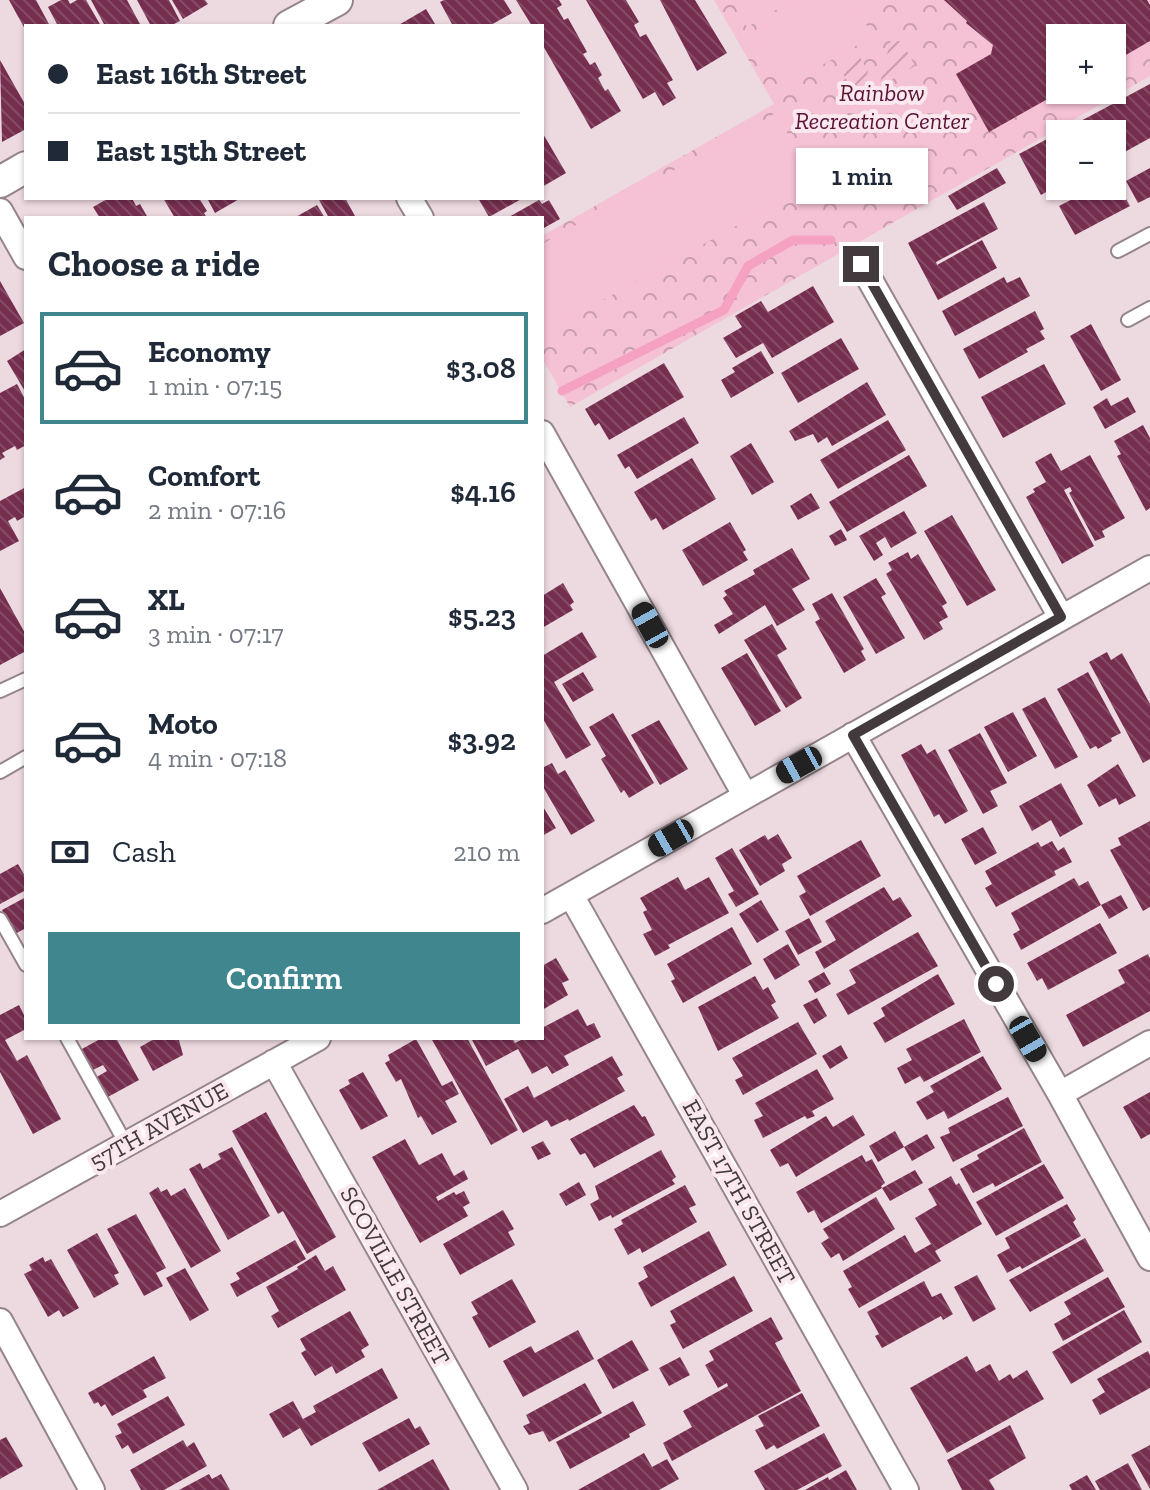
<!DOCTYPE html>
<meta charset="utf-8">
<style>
:root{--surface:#fff;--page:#f6f6f7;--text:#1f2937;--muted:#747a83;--line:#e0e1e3;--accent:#3f868e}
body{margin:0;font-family:"Zilla Slab",serif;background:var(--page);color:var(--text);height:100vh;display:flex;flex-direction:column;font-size:30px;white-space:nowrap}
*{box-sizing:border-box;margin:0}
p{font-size:26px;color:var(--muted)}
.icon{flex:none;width:44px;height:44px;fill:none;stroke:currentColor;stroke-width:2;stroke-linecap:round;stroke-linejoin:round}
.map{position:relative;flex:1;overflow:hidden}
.sheet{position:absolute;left:24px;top:216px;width:520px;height:824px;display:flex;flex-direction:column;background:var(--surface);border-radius:0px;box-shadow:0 2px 6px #0004}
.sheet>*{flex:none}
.top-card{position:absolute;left:24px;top:24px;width:520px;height:176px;border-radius:0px;box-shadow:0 2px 6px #0004;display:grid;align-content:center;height:176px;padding:0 24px;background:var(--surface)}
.tools{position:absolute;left:1046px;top:24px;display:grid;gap:16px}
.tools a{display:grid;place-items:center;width:80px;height:80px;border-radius:0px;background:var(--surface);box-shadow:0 2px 6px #0004;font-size:40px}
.end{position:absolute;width:36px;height:36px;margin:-18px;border:10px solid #423a3d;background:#fff;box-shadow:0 0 0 4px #fff}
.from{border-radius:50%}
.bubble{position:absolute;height:56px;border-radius:0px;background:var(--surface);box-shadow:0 2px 6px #0004;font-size:26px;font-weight:600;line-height:56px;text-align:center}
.car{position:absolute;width:24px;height:48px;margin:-24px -12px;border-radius:10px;box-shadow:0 0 6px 2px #0007;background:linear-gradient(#222 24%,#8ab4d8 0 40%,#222 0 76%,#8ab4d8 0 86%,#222 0)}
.top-card b{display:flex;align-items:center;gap:28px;height:76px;font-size:30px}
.top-card b+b{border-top:2px solid var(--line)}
.top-card i{width:20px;height:20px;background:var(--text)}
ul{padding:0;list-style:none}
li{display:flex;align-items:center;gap:24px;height:112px;margin:0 16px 12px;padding:0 8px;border:4px solid transparent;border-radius:0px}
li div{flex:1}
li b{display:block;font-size:30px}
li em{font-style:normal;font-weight:600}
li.on{border-color:var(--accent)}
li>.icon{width:72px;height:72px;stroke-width:1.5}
h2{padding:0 24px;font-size:36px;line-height:96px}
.pay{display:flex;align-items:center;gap:20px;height:88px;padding:0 24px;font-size:30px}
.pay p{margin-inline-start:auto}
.button{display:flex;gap:16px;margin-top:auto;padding:16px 24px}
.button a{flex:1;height:92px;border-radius:0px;background:var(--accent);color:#fff;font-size:32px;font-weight:600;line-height:92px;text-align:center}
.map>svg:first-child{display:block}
</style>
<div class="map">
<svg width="1150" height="1490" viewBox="0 0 1150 1490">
<defs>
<pattern id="forest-crowns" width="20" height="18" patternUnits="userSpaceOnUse" patternTransform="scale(2)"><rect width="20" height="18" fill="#f5c1d4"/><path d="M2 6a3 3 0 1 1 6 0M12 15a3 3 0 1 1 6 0" fill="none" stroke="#c89ead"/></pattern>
<pattern id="garden-furrows" width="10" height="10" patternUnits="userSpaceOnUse" patternTransform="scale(2)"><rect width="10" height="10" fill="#f5c1d4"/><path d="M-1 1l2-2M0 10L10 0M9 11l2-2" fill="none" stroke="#c89ead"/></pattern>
<pattern id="building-back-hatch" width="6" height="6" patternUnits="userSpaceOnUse" patternTransform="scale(2)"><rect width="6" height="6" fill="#762e4f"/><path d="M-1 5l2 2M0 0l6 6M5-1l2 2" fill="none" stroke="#864c67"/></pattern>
</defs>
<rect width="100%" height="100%" fill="#eddae1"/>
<path fill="url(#forest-crowns)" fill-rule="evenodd" d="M714,0H1150V76L570,407L542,358V236L774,104ZM1060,38H1112V90H1060Z"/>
<path fill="url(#garden-furrows)" d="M891,39L902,42L915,66L879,87Z
M858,54L868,71L860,103L838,65Z"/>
<path fill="#f5c1d4" d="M731,0H793L747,27Z
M807,0H852L873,36L782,88L750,33Z
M776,113L815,182L542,334V244Z"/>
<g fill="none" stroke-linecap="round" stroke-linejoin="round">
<path stroke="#f5a1c2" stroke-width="9" d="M562,391L724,310L748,266L793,240H831"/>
</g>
<path fill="url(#building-back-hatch)" d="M9,0H36L50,26H26V31Z
M61,0H68L70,4L77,0H86L101,26H58L48,7Z
M91,0H127L141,26H105Z
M137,0H169L180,21L170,26H151Z
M172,0H205L208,4L183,19Z
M444,0H504L512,13L489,26H453L440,2Z
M516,0H559L562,5L557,8L564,20L568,18L587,52L583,54L590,65L595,62L602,75L598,78L605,91L608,89L621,111L591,129L542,44V26H532Z
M586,0H626L639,22L634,25L640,37L646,34L673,80L667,83L676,98L663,106L655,92L643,99Z
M660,0H695L727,53L697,71Z
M944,0H1147L1150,5V41L1112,63V38H1060V92L989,132L956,74L991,54L993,45L966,23L967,21Z
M426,9L435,24L430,26H397Z
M0,60L26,106V129L2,142Z
M1150,84V138L1112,159V134H1060V184L1041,195L1019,154Z
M542,132L566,173L542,187Z
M997,168L1006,183L957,210L948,196Z
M1150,168V197L1138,203L1126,181Z
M1112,174L1130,206L1075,235L1059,206L1098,186H1112Z
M109,198H132L136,206L140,204L148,218H100L93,207Z
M163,198H199L207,211L204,213L207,218H175Z
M207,198H241L215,213Z
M318,198H345L355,216L329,218Z
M478,198H523L489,217Z
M539,200L542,204L549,200L560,219L542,229V218H507Z
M984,202L998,229L936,262L937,265L982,240L997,268L938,300L908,243Z
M317,205L325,218H294Z
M1004,277L1007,283L1020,277L1030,296L955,336L942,311Z
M0,281L24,323L0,336Z
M813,286L834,322L772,358L763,343L736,358L723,338L742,327L735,316L761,301L768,312Z
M1035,311L1044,329L1040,331L1045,339L1026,349L1028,352L979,379L963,349Z
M1091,324L1121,380L1101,391L1070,336Z
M841,338L859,369L798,403L781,373Z
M26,349V393L7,361Z
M761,351L774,373L731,398L721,380L735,372L732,368Z
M664,363L684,397L609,440L599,423L595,426L585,409Z
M1044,364L1066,404L1003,438L981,397Z
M867,382L886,415L832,446L827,437L818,443L813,434L795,441L789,431Z
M17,384L26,401V445L17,450L15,446L2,453L5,457L0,460V393Z
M1128,397L1136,412L1105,429L1093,407L1107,398L1111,406Z
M684,417L699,443L637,479L629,466L625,469L617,455Z
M888,420L906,450L838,489L820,460Z
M1143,425L1150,438V508L1146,511L1117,456L1121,454L1114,441Z
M751,443L774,482L752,495L730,456Z
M1051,453L1061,471L1090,455L1125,518L1102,531L1105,537L1095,541L1069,493L1072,491L1070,487L1064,490L1094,546L1062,564L1026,497L1035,492L1033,489L1046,482L1035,462Z
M909,455L927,486L847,532L829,502Z
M692,458L716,499L663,530L656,518L651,521L634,492Z
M26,487V516L17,521L15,517L8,521L19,541L0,551V501Z
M811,493L820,508L798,520L790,506Z
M904,511L917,533L891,548L885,537L876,543L883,555L874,561L859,536Z
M952,515L996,590L967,606L924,531Z
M730,522L746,550L743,552L748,560L703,586L682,550Z
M841,529L847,540L835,546L829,536Z
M792,548L810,579L792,589L805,610L777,626L765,605L719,634L714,625L733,614L723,598L727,595L724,591L755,574L753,570Z
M908,552L911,559L918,554L947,603L942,606L948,617L939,622L943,629L924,640L886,574L892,570L888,563Z
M876,578L886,594L881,597L905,638L876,654L843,597Z
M563,583L574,602L570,605L573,610L542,628V596Z
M0,588L26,635V651L0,665Z
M832,593L864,649L861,651L866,660L844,673L815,622L820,619L812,604Z
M772,624L787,649L777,655L802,698L786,708L744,640Z
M582,632L597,657L554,682L591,745L566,759L542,717V656Z
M1107,652L1111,660L1122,653L1150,704V759L1143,763L1089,662Z
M747,653L781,711L755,726L721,668Z
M583,672L594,690L573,702L562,684Z
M1088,672L1121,733L1111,738L1112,741L1098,749L1096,746L1090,749L1057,689Z
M1045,697L1078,757L1055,769L1022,709Z
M1013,712L1037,756L1008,772L984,727Z
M613,713L654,783L629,798L624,790L621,793L601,759L606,756L589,727Z
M659,720L688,769L660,785L631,735Z
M980,733L1007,783L990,791L998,806L983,814L948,750Z
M921,744L927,754L935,749L968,811L945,824L939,814L934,817L901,755Z
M552,763L558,774L565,770L595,821L571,835L542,785V768Z
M1118,764L1136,796L1119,805L1116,798L1099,807L1087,785Z
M1061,783L1083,824L1060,837L1051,820L1032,831L1019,806Z
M542,805L556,828L542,836Z
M1150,821V907L1143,911L1110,850L1121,845L1118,838Z
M983,827L997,853L975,865L961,839Z
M778,834L792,858L782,864L785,871L760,886L739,850L765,835L768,840Z
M861,840L881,876L810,916L799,896L806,892L797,876Z
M1052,841L1058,851L1064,847L1072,862L1054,871L1056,875L996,907L985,888L992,884L985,871L1038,842L1041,847Z
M732,848L759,894L736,907L728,894L734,891L715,858Z
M18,864L26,878V890L0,904V874Z
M678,877L685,890L709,877L729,913L668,945L670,948L655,956L643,934L652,930L643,912L647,910L640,898Z
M1074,878L1079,886L1088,881L1101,905L1021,950L1013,934L1020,930L1011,913Z
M884,887L893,901L900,897L912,916L824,969L815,952L836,940L825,921Z
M1121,895L1128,908L1109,919L1101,905Z
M26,897V928L15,934L2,910Z
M761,900L779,930L757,943L739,914Z
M809,918L822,942L798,955L785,931Z
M1100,923L1117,953L1048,990L1042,978L1037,981L1027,963Z
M732,927L752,964L683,1003L671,981L675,979L667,964Z
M918,932L938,966L848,1015L836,994L856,983L849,970Z
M788,944L800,965L775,980L763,959Z
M1148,954L1150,958V1011L1083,1047L1066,1015L1125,983L1118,970Z
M556,958L569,980L562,983L568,995L542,1010V966Z
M824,972L831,984L815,993L808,981Z
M938,974L955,1004L885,1043L873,1023L885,1016L881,1008Z
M755,976L763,990L768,987L776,1002L771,1005L779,1018L718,1051L698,1007Z
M817,998L827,1016L814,1024L803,1005Z
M19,1005L26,1019V1029L5,1040L17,1061L27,1055L61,1119L33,1134L0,1072V1015Z
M578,1009L587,1026L594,1023L601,1037L564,1056L569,1065L552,1074L547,1066L532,1074L518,1049L486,1066L471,1038H512L515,1043L525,1038H542V1028Z
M964,1019L981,1052L924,1082L920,1076L905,1084L897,1068L912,1060L906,1049Z
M798,1022L817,1054L743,1095L735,1080L743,1076L732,1058Z
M102,1038H116L139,1080L106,1098L95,1078L107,1071L103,1065L91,1071L80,1050Z
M156,1038L179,1040L183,1055L153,1071L140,1047Z
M431,1038H467L518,1130L491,1145Z
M416,1039L442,1086L452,1081L459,1094L445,1101L457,1122L432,1135L421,1116L418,1118L401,1079L396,1082L385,1063L390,1060L388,1055Z
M841,1045L848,1058L830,1069L822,1056Z
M612,1056L623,1075L617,1078L625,1091L569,1121L568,1119L551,1127L547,1120L523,1133L504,1099L528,1086L534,1098Z
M983,1056L1002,1089L948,1119L944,1111L927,1120L916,1102L934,1092L930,1086Z
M817,1069L834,1099L812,1111L815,1116L807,1119L805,1116L763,1138L754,1120L763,1116L755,1103Z
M363,1072L388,1116L361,1130L339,1090L350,1084L348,1080Z
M1150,1092V1134L1141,1139L1123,1107Z
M1008,1097L1023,1126L953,1162L940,1137L950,1133L948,1128Z
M634,1105L642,1117L645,1116L655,1135L594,1168L585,1153L580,1155L570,1139Z
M266,1112L336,1237L307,1254L283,1211L278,1214L232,1131Z
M853,1115L865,1135L796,1177L788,1163L780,1167L770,1150L826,1116L833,1127Z
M1024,1128L1042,1162L995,1187L993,1183L973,1193L960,1169L979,1159L977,1155Z
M895,1131L904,1147L927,1134L935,1148L912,1161L904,1147L878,1162L869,1146Z
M405,1139L419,1165L442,1153L454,1176L464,1170L468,1179L436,1197L438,1201L454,1192L456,1195L464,1191L470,1203L463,1207L468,1216L420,1243L372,1157Z
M543,1141L551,1154L538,1160L531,1147Z
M232,1147L270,1216L228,1240L189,1169L200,1163L203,1169L221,1159L218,1154Z
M661,1150L676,1177L672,1180L675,1184L612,1218L611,1215L599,1221L590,1204L599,1199L595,1186Z
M862,1155L866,1162L872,1159L885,1183L881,1186L882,1188L915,1170L923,1183L890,1201L882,1188L821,1223L814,1210L808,1213L796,1192Z
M1044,1164L1064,1198L996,1236L976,1202Z
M951,1176L956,1185L959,1183L982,1224L935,1251L941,1261L859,1308L848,1289L852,1287L843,1271L905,1235L915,1253L931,1244L915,1218L937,1205L928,1189Z
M579,1182L586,1195L566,1206L559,1194Z
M685,1185L696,1205L689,1208L697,1222L642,1253L640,1248L628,1255L614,1229L623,1224L621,1220Z
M158,1187L161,1192L167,1189L171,1196L185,1188L221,1251L191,1268L149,1193Z
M876,1197L895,1229L843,1261L839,1253L831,1258L821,1243L829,1238L823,1229Z
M1067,1204L1076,1219L1073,1222L1081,1236L1022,1269L1020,1266L1007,1273L997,1255L1010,1248L1005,1238Z
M503,1210L514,1229L508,1232L515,1245L460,1275L443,1244Z
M136,1214L166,1268L156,1273L163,1286L144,1296L107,1229Z
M709,1231L727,1265L651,1307L638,1283L648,1277L643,1267Z
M97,1233L119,1273L114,1275L119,1284L94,1298L67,1250Z
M1085,1238L1104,1271L1030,1312L1009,1280Z
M295,1240L306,1259L237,1297L230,1284L240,1279L236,1273Z
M316,1255L325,1271L333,1266L346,1290L278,1328L271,1316L279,1311L266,1287L298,1269L297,1267Z
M43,1257L45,1262L51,1259L79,1308L63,1317L59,1310L48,1317L24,1274L32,1270L29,1265Z
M185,1268L209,1310L190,1321L166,1278Z
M977,1275L996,1309L973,1322L954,1287Z
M734,1276L753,1311L683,1349L670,1325L676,1322L670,1311Z
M1108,1277L1125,1307L1063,1341L1054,1324L1071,1314L1064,1302Z
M512,1279L536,1322L489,1348L472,1317L478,1314L471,1302Z
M924,1281L932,1297L941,1293L953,1314L943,1320L941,1316L882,1348L875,1336L879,1334L867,1312Z
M1124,1310L1142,1342L1071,1384L1052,1352Z
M350,1311L369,1345L361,1350L365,1357L336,1374L332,1366L315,1376L301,1353L306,1350L300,1339Z
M771,1317L783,1339L775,1343L801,1391L672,1461L663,1443L692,1427L683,1411L728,1386L727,1383L718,1388L705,1365L714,1360L709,1351Z
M578,1330L594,1359L523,1397L503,1361L531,1346L535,1353Z
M632,1340L649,1370L613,1389L597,1360Z
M1148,1351L1150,1355V1388L1100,1415L1092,1400L1105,1392L1097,1379Z
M154,1356L166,1378L143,1390L147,1397L112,1416L105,1404L101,1407L98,1402L94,1404L88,1393Z
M967,1356L976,1372L990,1364L999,1381L1010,1374L1013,1379L1027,1370L1044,1399L947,1453L910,1388Z
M680,1357L690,1375L669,1386L659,1368Z
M382,1368L398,1398L311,1446L300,1428L283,1438L269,1414L293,1401L303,1419L316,1412L313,1406Z
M585,1383L602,1413L549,1442L543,1431L529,1435L523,1426L530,1423L526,1415Z
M802,1393L820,1426L777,1449L774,1445L766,1450L755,1430L764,1426L758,1416Z
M168,1396L185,1425L133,1454L128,1445L122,1449L115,1436L122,1433L117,1424Z
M633,1401L646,1425L629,1434L630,1437L570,1469L556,1442Z
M409,1418L415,1429L420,1426L430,1444L379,1472L362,1443Z
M1010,1425L1026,1458L989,1480L995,1490H962L947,1460Z
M824,1433L842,1466L797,1490H765L754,1471Z
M6,1437L23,1466L0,1479V1440Z
M183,1440L187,1447L194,1442L207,1466L164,1490H141L130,1470Z
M1150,1445V1489L1131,1455Z
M644,1453L652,1467L667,1459L679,1479L659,1490H578Z
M433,1459L450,1490H377Z
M1128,1463L1142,1490H1100L1095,1481Z
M846,1470L857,1490H805L828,1477L829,1480Z
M209,1474L212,1479L221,1474L230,1490H179Z
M1087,1475L1096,1490H1072L1069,1485Z"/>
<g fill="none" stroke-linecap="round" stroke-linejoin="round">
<g stroke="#95848a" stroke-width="16">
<path id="service" d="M1118,251L1150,234
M1128,320L1150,308
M0,691L26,679
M0,772L26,757
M0,919L26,965
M67,1038L126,1144"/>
</g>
<g stroke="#95848a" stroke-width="28">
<path id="minor" d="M409,198L421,218
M0,211L26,257
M861,264L1061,617
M542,433L745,795
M853,735L1060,1094L1150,1258
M571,895L906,1490
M542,911L1150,568
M274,1062L515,1490
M1060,1094L1150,1043
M0,1214L318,1038
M0,1321L92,1490"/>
</g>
<g stroke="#95848a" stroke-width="34">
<path id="tertiary" d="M289,26L337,0
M0,182L26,167"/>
</g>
<use href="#service" stroke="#fff" stroke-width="12"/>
<use href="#minor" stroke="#fff" stroke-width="24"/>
<use href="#tertiary" stroke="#fff" stroke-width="30"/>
</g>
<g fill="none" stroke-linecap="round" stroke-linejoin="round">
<path stroke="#423a3d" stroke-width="10" d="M861,264L1061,617L853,735L996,984"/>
</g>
<g text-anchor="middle" stroke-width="8" stroke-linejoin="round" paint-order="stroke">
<g font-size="24" font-style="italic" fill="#5b1237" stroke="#fae8ee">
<text x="882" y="101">Rainbow<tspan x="882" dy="28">Recreation Center</tspan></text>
</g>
<g font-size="24" fill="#423a3d" stroke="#fae8ee">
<text transform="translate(159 1126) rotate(-29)" y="8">57TH AVENUE</text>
<text transform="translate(739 1192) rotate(61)" y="8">EAST 17TH STREET</text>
<text transform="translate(395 1276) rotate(61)" y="8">SCOVILLE STREET</text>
</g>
</g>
</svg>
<div class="tools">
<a>+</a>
<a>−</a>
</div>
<i class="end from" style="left:996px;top:984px"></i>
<i class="end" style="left:861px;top:264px"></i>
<div class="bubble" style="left:796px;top:148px;width:132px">1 min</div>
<i class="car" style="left:650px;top:625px;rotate:331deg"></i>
<i class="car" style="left:799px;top:765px;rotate:241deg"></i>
<i class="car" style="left:671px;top:838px;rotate:240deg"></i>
<i class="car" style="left:1028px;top:1039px;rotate:150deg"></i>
<div class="top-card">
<b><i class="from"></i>East 16th Street</b>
<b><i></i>East 15th Street</b>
</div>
<section class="sheet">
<h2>Choose a ride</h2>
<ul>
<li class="on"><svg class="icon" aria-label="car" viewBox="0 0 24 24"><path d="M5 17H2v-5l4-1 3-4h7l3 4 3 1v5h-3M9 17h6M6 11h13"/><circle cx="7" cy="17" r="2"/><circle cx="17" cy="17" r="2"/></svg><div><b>Economy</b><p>1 min · 07:15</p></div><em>$3.08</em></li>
<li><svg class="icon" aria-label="car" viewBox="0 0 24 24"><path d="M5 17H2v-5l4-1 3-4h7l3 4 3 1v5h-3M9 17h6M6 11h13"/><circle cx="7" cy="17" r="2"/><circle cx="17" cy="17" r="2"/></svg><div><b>Comfort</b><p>2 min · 07:16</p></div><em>$4.16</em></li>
<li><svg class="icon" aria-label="car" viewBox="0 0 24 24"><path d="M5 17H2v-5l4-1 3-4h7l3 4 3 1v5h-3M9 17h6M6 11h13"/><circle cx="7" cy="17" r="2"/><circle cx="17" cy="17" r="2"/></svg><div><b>XL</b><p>3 min · 07:17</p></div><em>$5.23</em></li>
<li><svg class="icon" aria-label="car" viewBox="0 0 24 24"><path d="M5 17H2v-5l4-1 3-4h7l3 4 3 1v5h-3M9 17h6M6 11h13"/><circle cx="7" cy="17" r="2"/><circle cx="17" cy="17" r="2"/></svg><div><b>Moto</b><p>4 min · 07:18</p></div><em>$3.92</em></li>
</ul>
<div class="pay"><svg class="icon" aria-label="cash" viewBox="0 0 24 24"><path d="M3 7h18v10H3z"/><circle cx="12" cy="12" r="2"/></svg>Cash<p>210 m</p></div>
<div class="button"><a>Confirm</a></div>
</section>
</div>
